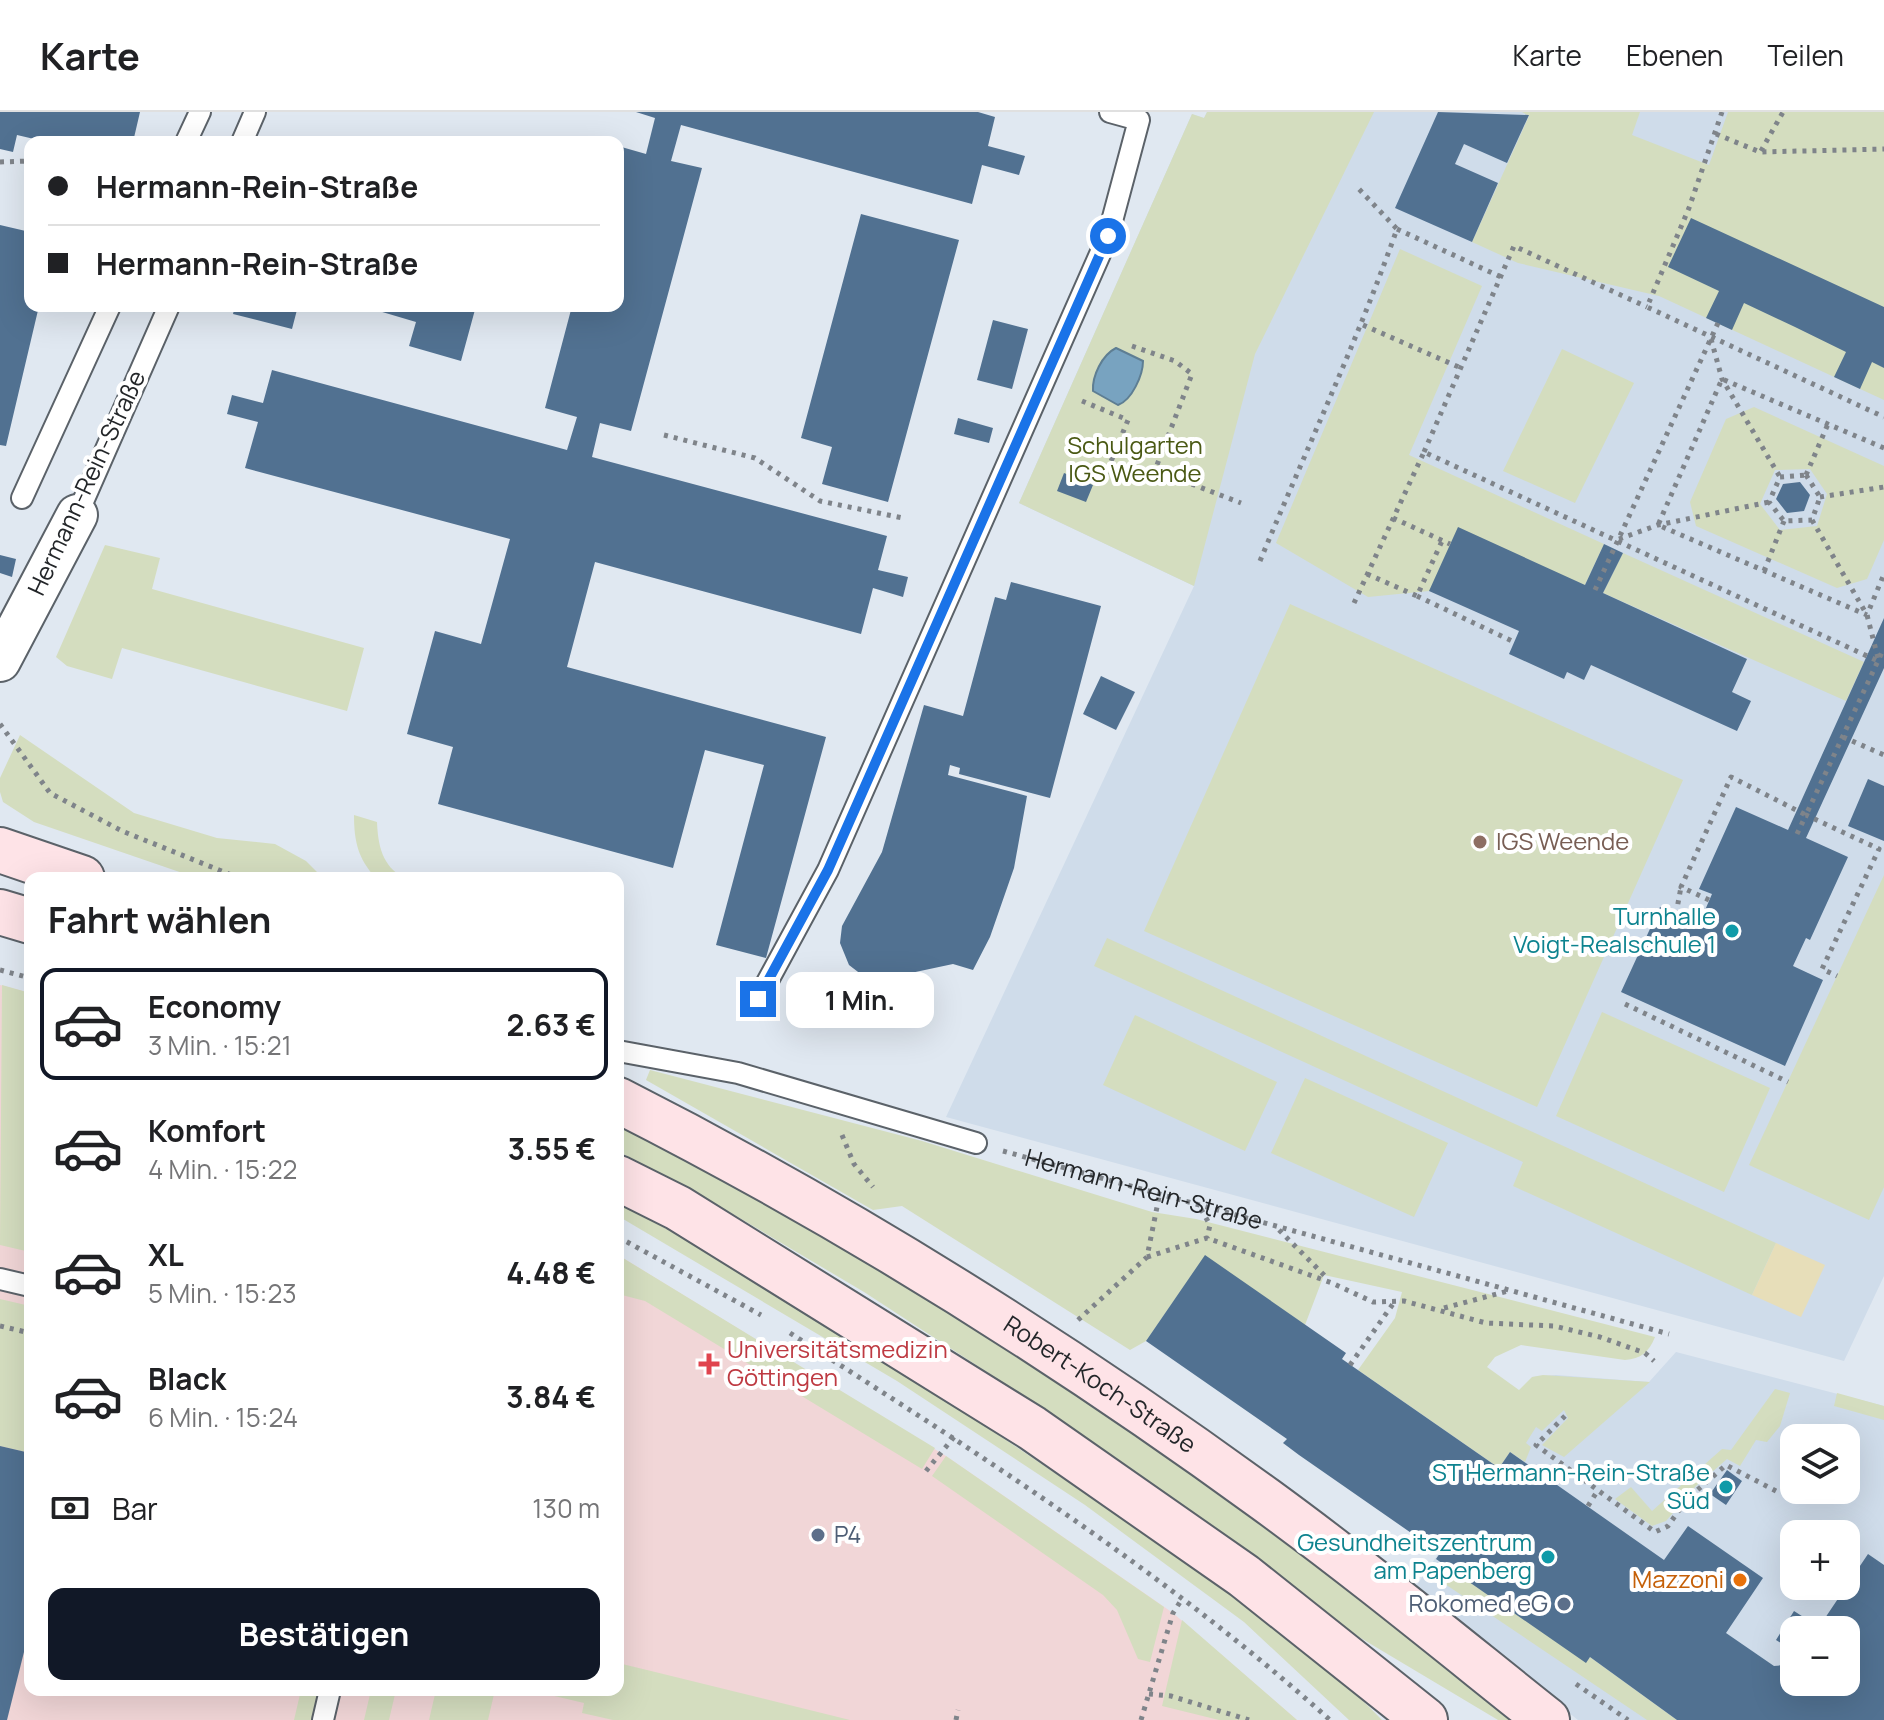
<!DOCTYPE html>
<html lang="de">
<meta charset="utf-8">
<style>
:root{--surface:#fff;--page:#f6f6f6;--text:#202124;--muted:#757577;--line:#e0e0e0;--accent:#111827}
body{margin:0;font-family:Manrope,sans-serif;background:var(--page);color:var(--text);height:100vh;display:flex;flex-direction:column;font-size:30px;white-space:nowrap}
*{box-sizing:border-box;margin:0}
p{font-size:26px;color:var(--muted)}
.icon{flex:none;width:44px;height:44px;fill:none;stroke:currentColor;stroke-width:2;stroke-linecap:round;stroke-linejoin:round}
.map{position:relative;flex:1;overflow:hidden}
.drawer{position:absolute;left:24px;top:760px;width:600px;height:824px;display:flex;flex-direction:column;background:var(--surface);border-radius:16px;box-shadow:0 8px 32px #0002}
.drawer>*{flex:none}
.guide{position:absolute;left:24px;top:24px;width:600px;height:176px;border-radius:16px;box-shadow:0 8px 32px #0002;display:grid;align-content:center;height:176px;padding:0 24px;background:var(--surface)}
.buttons{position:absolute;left:1780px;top:1312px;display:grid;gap:16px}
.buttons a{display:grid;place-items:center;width:80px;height:80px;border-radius:16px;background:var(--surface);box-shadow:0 8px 32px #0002;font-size:40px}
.end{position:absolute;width:36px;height:36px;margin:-18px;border:10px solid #1a73e8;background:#fff;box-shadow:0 0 0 4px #fff}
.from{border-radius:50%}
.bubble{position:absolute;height:56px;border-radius:16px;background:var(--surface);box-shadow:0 8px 32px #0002;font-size:26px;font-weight:700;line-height:56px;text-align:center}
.guide b{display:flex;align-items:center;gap:28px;height:76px;font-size:30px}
.guide b+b{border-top:2px solid var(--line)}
.guide i{width:20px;height:20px;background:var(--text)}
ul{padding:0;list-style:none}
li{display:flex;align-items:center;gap:24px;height:112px;margin:0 16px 12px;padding:0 8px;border:4px solid transparent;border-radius:16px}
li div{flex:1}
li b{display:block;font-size:30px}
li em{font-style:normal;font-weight:700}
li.active{border-color:var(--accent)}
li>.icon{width:72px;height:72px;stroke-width:1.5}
h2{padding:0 24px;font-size:36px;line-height:96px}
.pay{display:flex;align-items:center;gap:20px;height:88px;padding:0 24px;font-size:30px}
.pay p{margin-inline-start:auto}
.primary-button{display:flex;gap:16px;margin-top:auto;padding:16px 24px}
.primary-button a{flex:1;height:92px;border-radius:16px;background:var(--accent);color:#fff;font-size:32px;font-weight:700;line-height:92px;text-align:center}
header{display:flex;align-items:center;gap:48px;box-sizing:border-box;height:112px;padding:0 40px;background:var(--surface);border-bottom:2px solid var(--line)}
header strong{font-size:38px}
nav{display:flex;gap:44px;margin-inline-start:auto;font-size:28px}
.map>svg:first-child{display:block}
</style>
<header>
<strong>Karte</strong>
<nav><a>Karte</a><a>Ebenen</a><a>Teilen</a></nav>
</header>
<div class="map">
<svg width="1884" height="1608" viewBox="0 0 1884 1608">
<rect width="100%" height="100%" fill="#e0e8f1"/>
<path fill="#cfdcea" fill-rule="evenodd" d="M1207,0H1884V1164L1844,1249L946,1005L1194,474L1019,391L1192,2L1204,6Z
M1676,1240L1884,1294V1608H1578L1414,1477L1541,1294L1532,1265L1556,1263L1649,1270ZM1794,1326H1846V1378H1794ZM1794,1422H1846V1474H1794ZM1794,1518H1846V1570H1794Z"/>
<path fill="#f1d6d7" d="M0,873L30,881V1578H618V1143L946,1344L1173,1501L1297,1608H0Z"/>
<path fill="#d4ddbf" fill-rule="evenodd" d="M1207,0H1374L1255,242L1194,474L1019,391L1192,2L1204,6Z
M1522,0H1640L1632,23L1709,53L1728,0H1884V288L1659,184L1518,151L1472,130L1529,4Z
M1400,137L1482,174L1409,343L1604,432L1585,473L1429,479L1368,485L1276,431Z
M1562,237L1634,271L1575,391L1503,359Z
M1754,295L1884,354V428L1867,467L1837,476L1696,414L1690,390L1726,307ZM1810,357L1827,382L1817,414L1780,418L1760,392L1775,358Z
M105,433L160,446L152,477L364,536L347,599L122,536L112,567L67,554L56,545Z
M1623,441L1864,550L1846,589L1603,481Z
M1290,492L1683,668L1537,995L1144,819Z
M20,623L134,701L217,726L275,732L306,749L323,766H197L34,710L3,690L0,680V666Z
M354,703L377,710C378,733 382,754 404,766H376C358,747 354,729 354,703Z
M1884,763V1075L1869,1108L1749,1053Z
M1107,826L1776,1131L1752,1183L1513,1074L1523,1050L1094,854Z
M2,873L30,881V1140L0,1133Z
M1602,900L1770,976L1724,1080L1556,1004Z
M1135,903L1277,970L1245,1039L1103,973Z
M650,958L922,1029L1152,1100L1196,1107L1655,1225C1649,1240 1641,1247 1625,1248L1521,1233L1495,1245L1487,1255L1519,1278L1532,1265L1543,1263L1650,1270L1564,1345L1542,1333L1568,1306L1564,1298L1542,1319L1536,1315L1526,1331L1531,1335L1525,1350L1510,1340L1499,1356L1358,1258L1395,1206L1402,1180L1324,1163L1305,1213L1205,1144L1146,1229L1130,1238L902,1094L873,1098L646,968Z
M1305,966L1448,1031L1414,1105L1271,1041Z
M622,1005C731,1070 843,1132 950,1199C1147,1323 1332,1464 1514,1608H1498L1359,1525L1016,1279L864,1180L731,1101L618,1039V1006Z
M618,1089C793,1188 959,1294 1124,1408C1212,1470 1306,1530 1382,1608H1349L1244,1510L1085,1393L897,1269L618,1104Z
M618,1143L935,1336L922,1357L645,1189L618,1182Z
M0,1187L30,1194V1341L0,1334Z
M1775,1277L1790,1281L1780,1314L1767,1330L1756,1328L1740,1354L1727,1347L1696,1374L1666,1409L1652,1414L1615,1387L1631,1375L1652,1399L1722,1337L1731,1338Z
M1837,1281L1884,1294V1308L1834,1294Z
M946,1344L1164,1495L1150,1550L1138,1547L1117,1498L1103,1483L932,1364Z
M1448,1455L1586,1550L1590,1545L1677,1608H1647L1439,1468Z
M1182,1508L1297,1608H1219L1162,1594Z
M618,1551L647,1558L850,1608H613L582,1601L584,1591L529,1578H618Z
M301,1578H322L314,1608H294Z
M371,1578H396L389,1608H364Z
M436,1578H495L488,1608H429Z"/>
<path fill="#e7deb9" d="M1776,1131L1825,1153L1801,1205L1752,1183Z"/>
<path fill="#78a3c0" stroke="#5e7e93" stroke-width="2" d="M1116,236L1143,249C1143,263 1132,288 1118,293L1093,279C1092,264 1102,243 1116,236Z"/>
<path fill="#517191" d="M0,0H140L133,30H47L17,23L13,40L0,37Z
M636,0H978L995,5L988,34L1025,44L1019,63L982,53L972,92L681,13L671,49L702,56L631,319L600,311L592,345L887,424L878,458L908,465L903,485L873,476L861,522L595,450L567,555L826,625L766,846L716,833L764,653L705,638L673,756L438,692L453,635L407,622L435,519L481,532L510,427L245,356L258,310L227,302L232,283L263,291L272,258L567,338L577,305L545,296L572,194H618V34L646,42L655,6Z
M1438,0L1529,3L1507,51L1464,32L1455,52L1498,71L1472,130L1395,96Z
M861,102L959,128L888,390L822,372L832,335L801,326Z
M1691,106L1884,195V256L1872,250L1860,277L1834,265L1846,240L1795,215L1744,191L1732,218L1706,206L1719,179L1668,155Z
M0,113L30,120V194H39L6,334L0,333Z
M235,194H298L292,217L233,202Z
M362,194H476L461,249L409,234L416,210Z
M993,208L1028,217L1012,277L977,268Z
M958,306L993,316L989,331L954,322Z
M1064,361L1093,373L1086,390L1057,379Z
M1800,370L1810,383L1804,399L1787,401L1776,387L1783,372Z
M1458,415L1585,473L1604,432L1623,441L1603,481L1747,547L1732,580L1751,589L1737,619L1591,553L1584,568L1567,560L1564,567L1509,542L1519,519L1429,479Z
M0,443L16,447L12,465L0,461Z
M1011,470L1101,494L1050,686L959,662L960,656L950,653L948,663L1027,684L1014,756L990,825L973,858L953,852L892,865L889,872L862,863L849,853L840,831L842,814L882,740L924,593L963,604L995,485L1006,488Z
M1884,506V556L1806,726L1848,745L1810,828L1806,826L1793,854L1823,868L1785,954L1621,880L1660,795L1699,812L1712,782L1699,777L1736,695L1788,718Z
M1101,564L1135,580L1116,618L1083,602Z
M1868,667L1884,674V729L1848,714Z
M1205,1143L1346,1241L1342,1247L1499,1356L1510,1340L1664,1448L1688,1414L1763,1466L1726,1521L1774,1554L1794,1552V1570H1846V1518H1794V1539L1776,1528L1794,1499L1819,1515L1868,1442L1884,1453V1608H1677L1590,1545L1586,1551L1436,1447L1440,1441L1299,1343L1283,1331L1287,1327L1146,1229Z
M0,1334L30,1341V1516L7,1608H0Z
M1727,1358L1742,1369L1726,1393L1710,1382Z"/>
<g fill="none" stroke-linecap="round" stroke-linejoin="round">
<g stroke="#5b6269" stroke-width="24">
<path id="lane" d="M186,30L200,0
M242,30L255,0
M22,386L110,194
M77,403L169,194
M758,887L828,758L1108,124L1139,8L1110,0
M618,939L738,961L976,1031
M0,1167L30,1174
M323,1608L330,1578"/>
</g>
<g stroke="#5b6269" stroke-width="44">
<path id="street" d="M0,549L77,403"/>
</g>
<g stroke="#5b6269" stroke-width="48">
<g id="secondary">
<path d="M0,738L82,766"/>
<path d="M0,800L30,809"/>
<path id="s2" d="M618,988C845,1103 1060,1238 1266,1388C1362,1458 1454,1534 1547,1608"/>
<path d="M618,1066L678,1096L1032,1316L1244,1464L1425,1608"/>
</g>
</g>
<g stroke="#7f848a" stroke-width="5" stroke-dasharray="4 6" stroke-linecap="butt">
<path d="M1722,0L1689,96L1647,195L1884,305"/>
<path d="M1716,22L1760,40L1884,37"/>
<path d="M1761,39L1783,0"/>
<path d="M0,50L30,49"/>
<path d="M1397,117L1501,165"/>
<path d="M1363,213L1461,256"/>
<path d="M1711,227L1722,267L1780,365"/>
<path d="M1132,234L1175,249L1192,262L1155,358"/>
<path d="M1082,289L1128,308L1105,364L1155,358L1241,391"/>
<path d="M664,323L755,346L820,389L903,406"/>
<path d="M1884,336L1722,267L1658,413L1867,503L1884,462"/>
<path d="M1424,340L1514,134L1647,195"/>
<path d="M1806,363L1820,385L1812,408L1784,409L1769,390L1780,365Z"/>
<path d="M1806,363L1828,312"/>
<path d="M1820,385L1884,375"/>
<path d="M1393,406L1450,432"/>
<path d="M1812,408L1867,503L1878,546"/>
<path d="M1619,427L1658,413L1769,390"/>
<path d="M1260,449C1306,338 1357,230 1397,117L1357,75"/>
<path d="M1764,459L1784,409"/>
<path d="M1367,462L1417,484L1442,429"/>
<path d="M1595,478L1718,211"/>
<path d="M1417,484L1514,530"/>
<path d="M1354,491L1424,340L1878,549"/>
<path d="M0,612L50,681L122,719L239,766"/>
<path d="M1843,625L1884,643"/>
<path d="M1797,722L1806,703L1879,737L1822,857L1837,864"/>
<path d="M1709,788L1681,775L1731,665L1806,703L1884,536"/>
<path d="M1676,802L1681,775"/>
<path d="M0,858L30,866"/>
<path d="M1625,892L1788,970"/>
<path d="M842,1023L854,1052L873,1075"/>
<path id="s1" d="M1003,1039L1669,1222"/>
<path d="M1201,1097L1210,1113L1207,1126"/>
<path d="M1279,1118L1328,1167"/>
<path d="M618,1125L761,1203"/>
<path d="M1147,1145L1207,1126L1332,1171L1373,1190L1404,1189L1486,1211L1554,1214L1600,1225L1645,1241L1654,1249"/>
<path d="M1444,1196L1508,1179"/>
<path d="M1078,1208L1147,1145L1159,1085"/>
<path d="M0,1214L30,1221"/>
<path d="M790,1221C976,1340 1165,1460 1330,1608"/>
<path d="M1350,1253L1395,1189"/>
<path d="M1565,1304L1536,1333L1655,1420L1668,1414L1687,1387L1726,1353L1776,1379"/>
<path d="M926,1359L954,1325"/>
<path d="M1588,1394L1598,1378"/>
<path d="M1576,1572L1628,1608"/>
<path d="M1149,1582L1171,1584L1249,1608"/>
<path d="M956,1608L958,1598"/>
<path d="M1141,1608L1173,1501L1182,1487"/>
</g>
<use href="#lane" stroke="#fff" stroke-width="20"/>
<use href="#street" stroke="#fff" stroke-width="40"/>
<use href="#secondary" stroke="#fee3e7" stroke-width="44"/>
</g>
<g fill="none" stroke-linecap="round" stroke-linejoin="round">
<path stroke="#1a73e8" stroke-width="10" d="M758,887L828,758L1108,124"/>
</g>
<circle fill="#8d6e63" stroke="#fff" stroke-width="3" cx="1480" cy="730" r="8"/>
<g fill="#0f9aa8" stroke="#fff" stroke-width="3">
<circle cx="1732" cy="819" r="8"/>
<circle cx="1726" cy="1375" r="8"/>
<circle cx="1548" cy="1445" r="8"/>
</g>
<path fill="#e0444e" stroke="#fff" stroke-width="3" d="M705 1240h8v8h8v8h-8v8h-8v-8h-8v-8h8z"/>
<g fill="#5c6f8a" stroke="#fff" stroke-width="3">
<circle cx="818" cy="1423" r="8"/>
<circle cx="1564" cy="1492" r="8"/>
</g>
<circle fill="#e8710a" stroke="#fff" stroke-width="3" cx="1740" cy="1468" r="8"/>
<g text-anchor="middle" stroke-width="8" stroke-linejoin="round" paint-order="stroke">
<g font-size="24" fill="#4a5914" stroke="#fff">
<text x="1135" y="342">Schulgarten<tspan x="1135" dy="28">IGS Weende</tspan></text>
</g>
<g font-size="24" fill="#232629" stroke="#fff">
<text transform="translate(87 371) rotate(-65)" y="8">Hermann-Rein-Straße</text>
<text dy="8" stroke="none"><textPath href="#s1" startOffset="146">Hermann-Rein-Straße</textPath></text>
<text dy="8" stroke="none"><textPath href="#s2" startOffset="560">Robert-Koch-Straße</textPath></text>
</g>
<g font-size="24" fill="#785e54" stroke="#fff" text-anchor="start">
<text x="1496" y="738">IGS Weende</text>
</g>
<g font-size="24" fill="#0d838f" stroke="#fff" text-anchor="end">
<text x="1716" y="813">Turnhalle<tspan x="1716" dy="28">Voigt-Realschule 1</tspan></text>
<text x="1710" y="1369">ST Hermann-Rein-Straße<tspan x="1710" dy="28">Süd</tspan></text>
<text x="1532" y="1439">Gesundheitszentrum<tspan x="1532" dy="28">am Papenberg</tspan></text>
</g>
<g font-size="24" fill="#be3a42" stroke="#fff" text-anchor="start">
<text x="727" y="1246">Universitätsmedizin<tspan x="727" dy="28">Göttingen</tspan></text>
</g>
<g font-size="24" fill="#4e5e75" stroke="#fff" text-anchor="start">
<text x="834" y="1431">P4</text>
<text x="1548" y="1500" text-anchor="end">Rokomed eG</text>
</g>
<g font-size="24" fill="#c56008" stroke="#fff" text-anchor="end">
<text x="1724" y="1476">Mazzoni</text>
</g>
</g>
</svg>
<div class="buttons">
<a><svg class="icon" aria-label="layers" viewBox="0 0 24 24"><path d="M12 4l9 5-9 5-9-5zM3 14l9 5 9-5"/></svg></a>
<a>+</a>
<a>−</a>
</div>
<i class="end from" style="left:1108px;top:124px"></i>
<i class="end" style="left:758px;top:887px"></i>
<div class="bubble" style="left:786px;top:860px;width:148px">1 Min.</div>
<div class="guide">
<b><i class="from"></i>Hermann-Rein-Straße</b>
<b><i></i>Hermann-Rein-Straße</b>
</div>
<section class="drawer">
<h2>Fahrt wählen</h2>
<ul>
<li class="active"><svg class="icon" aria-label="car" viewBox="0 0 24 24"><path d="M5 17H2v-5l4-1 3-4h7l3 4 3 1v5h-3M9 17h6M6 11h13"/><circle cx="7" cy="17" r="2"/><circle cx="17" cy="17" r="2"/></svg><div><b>Economy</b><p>3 Min. · 15:21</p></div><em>2.63 €</em></li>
<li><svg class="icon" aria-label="car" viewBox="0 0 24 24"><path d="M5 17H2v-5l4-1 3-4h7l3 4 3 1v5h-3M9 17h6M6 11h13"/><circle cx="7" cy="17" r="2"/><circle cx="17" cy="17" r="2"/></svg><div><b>Komfort</b><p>4 Min. · 15:22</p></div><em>3.55 €</em></li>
<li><svg class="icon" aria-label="car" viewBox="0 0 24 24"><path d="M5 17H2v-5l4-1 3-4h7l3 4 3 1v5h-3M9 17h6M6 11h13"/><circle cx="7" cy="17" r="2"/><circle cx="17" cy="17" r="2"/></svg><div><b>XL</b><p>5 Min. · 15:23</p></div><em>4.48 €</em></li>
<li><svg class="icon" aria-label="car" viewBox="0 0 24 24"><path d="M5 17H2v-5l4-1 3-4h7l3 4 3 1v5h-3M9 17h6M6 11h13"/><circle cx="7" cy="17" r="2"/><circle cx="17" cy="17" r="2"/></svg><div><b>Black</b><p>6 Min. · 15:24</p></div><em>3.84 €</em></li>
</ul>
<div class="pay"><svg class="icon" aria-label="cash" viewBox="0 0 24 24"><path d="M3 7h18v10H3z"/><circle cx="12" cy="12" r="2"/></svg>Bar<p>130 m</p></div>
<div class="primary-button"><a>Bestätigen</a></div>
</section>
</div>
